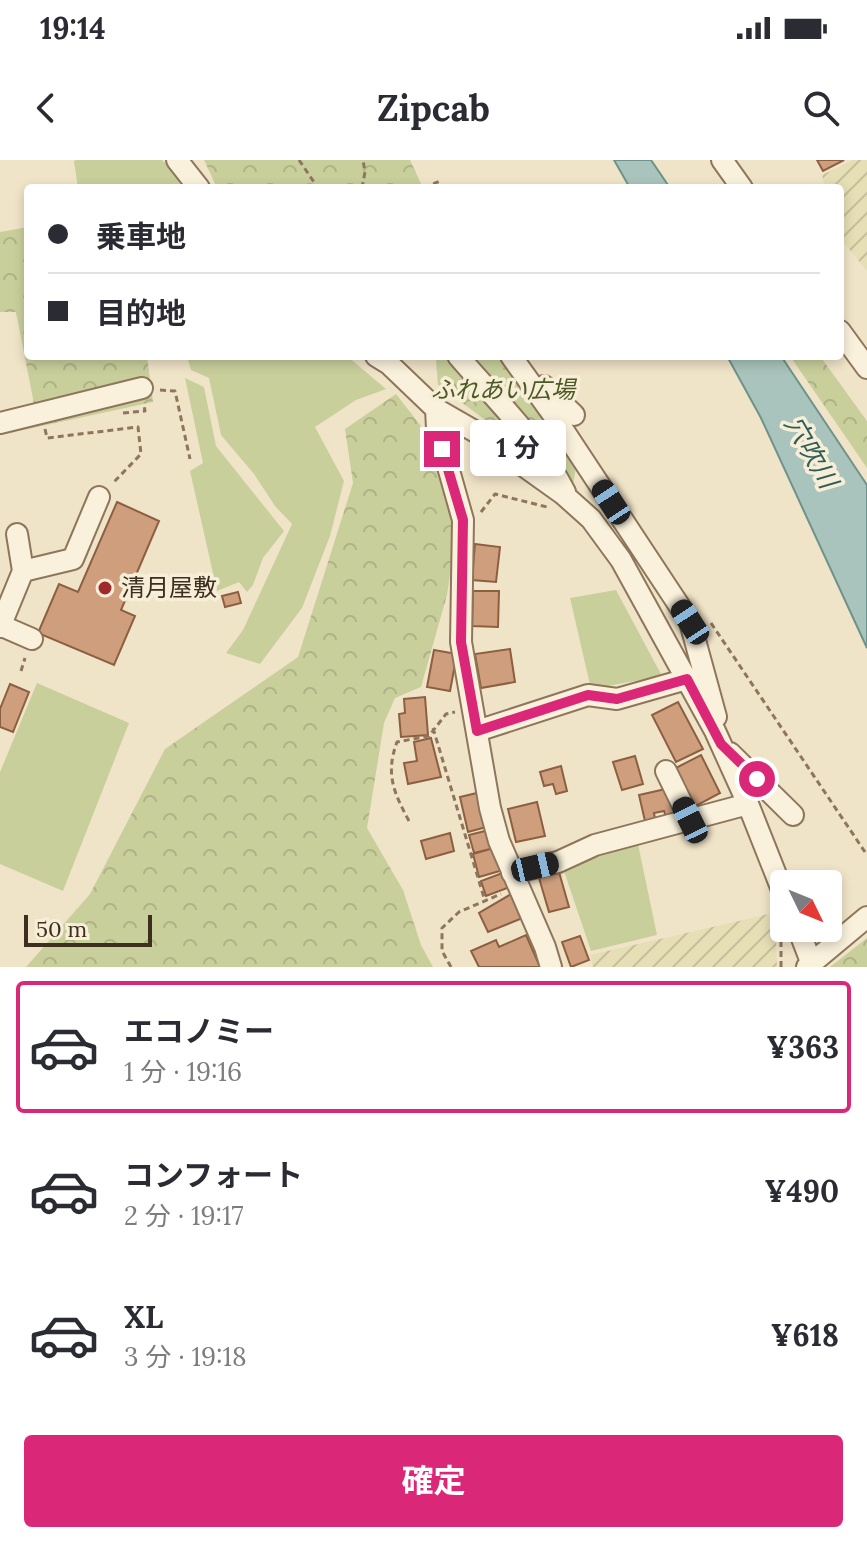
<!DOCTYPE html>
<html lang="ja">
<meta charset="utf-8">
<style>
:root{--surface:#fff;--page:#f2f2f3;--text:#2b2b33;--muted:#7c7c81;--line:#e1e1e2;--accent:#db2777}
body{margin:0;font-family:Lora,"Noto Sans JP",serif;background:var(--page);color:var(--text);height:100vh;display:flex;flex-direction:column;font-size:30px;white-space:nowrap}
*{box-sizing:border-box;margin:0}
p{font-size:26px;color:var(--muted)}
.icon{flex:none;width:44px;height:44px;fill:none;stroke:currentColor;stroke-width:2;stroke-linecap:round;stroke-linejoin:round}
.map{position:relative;height:807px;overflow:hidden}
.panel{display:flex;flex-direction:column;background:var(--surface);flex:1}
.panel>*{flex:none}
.top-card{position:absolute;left:24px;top:24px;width:820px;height:176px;border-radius:8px;box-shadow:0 4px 12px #0003;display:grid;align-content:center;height:176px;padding:0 24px;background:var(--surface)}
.needle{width:52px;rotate:133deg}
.tools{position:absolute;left:770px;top:710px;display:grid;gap:16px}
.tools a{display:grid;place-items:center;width:72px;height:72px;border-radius:8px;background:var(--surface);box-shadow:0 4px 12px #0003;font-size:40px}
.scale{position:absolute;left:24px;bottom:20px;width:128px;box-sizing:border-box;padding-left:8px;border:4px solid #3d2e20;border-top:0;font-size:22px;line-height:28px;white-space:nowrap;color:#3d2e20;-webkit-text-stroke:6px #f7eed8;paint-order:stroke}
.end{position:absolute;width:36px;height:36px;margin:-18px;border:10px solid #db2777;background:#fff;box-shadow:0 0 0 4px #fff}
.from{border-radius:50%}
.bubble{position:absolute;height:56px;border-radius:8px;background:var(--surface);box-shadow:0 4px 12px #0003;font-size:26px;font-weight:700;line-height:56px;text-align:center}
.car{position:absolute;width:24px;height:48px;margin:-24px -12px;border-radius:10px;box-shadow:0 0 6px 2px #0007;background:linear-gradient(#222 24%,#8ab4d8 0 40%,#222 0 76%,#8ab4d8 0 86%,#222 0)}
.top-card b{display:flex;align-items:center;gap:28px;height:76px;font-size:30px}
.top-card b+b{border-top:2px solid var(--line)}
.top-card i{width:20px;height:20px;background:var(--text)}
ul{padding:14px 0 0;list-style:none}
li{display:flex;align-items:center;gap:24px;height:132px;margin:0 16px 12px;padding:0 8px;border:4px solid transparent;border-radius:8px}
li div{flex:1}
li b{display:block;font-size:30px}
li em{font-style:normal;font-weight:700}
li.current{border-color:var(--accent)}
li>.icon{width:72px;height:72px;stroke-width:1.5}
.cta{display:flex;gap:16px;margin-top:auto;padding:16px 24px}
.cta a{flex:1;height:92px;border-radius:8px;background:var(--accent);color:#fff;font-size:32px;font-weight:700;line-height:92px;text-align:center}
.status{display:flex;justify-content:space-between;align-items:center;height:56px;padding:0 40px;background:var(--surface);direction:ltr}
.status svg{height:22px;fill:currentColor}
header{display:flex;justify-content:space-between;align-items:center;height:104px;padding:0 24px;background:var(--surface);font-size:36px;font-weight:700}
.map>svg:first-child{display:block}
</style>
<div class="status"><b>19:14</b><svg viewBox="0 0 49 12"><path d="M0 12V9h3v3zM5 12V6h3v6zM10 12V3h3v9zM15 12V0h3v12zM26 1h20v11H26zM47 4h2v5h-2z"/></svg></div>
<header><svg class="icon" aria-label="back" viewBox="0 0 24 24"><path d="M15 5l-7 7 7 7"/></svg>Zipcab<svg class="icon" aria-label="search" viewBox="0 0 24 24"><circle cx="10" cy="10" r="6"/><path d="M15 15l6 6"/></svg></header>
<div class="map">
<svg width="867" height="807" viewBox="0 0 867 807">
<defs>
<pattern id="farmland-furrows" width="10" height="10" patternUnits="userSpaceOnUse" patternTransform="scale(2)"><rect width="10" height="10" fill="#e6deb5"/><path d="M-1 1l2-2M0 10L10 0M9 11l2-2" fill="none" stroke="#c6bf9b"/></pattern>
<pattern id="forest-crowns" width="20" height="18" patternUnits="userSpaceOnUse" patternTransform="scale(2)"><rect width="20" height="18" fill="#c9cf9b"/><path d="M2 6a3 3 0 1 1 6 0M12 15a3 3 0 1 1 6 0" fill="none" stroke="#aeb285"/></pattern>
</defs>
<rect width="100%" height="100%" fill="#f0e4c8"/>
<path fill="url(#farmland-furrows)" d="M853,0H867V111L840,78V28H825L822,15Z
M769,754L776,783L777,807H593L590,795Z"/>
<path fill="#c9cf9b" d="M162,0L172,9L182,28H78L74,1L76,0Z
M187,196H347L386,229L356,240L315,267L344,321L330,376L302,448L260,504L226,493L243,470L292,364L275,346L254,314L221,275L209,218L191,210Z
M185,218L204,227L216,286L284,371L263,398L253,425L247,432L239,422L217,431L190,311L203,303Z
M616,430L662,516L591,529L570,438Z
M37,523L129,563L63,731L0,704V612Z
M638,684L657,775L591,791L563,708Z"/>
<path fill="url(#forest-crowns)" d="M204,0H410L423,28H217Z
M28,67V196H147L153,242L0,275V252L34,244L16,152H0V72Z
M432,196H521L576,307L573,325L438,225L436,200Z
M790,196H820L867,261V308Z
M396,234L421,266L458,361L447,435L421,527L395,538L384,563L367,668L403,730L421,785L433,807H26L90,734L165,589L298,497L353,323L345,269Z
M867,778V807H830Z"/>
<path fill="#a9c4bc" stroke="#6f938a" stroke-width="2" d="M614,0H651L670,28H630Z
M727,196H781L867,325V488L761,258Z"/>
<path fill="#cf9f7d" stroke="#8d5f41" stroke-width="2" d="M817,0H844L823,11Z
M117,342L159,361L121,450L135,456L114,505L38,473L59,424L78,432Z
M475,384L500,387L496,422L472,420Z
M473,431H499L498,467L472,466Z
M238,432L241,443L225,447L222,436Z
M510,489L515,522L481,528L475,494Z
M434,490L457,494L450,531L427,527Z
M10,524L29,532L13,572L0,567V549Z
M425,537L428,575L401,577L399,554L405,553L404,539Z
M678,542L703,589L676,602L652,555Z
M431,578L441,617L408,624L404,603L417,601L414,582Z
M701,595L720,633L692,648L672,610Z
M635,596L643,624L622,630L613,602Z
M561,606L567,631L556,634L553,624L544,626L540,612Z
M670,628L676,654L666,657L664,651L654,653L655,659L645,661L639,635Z
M481,632L490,666L468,672L460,637Z
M537,642L545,676L516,682L508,649Z
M489,670L494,688L474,693L469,675Z
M450,673L454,691L426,699L421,681Z
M497,687L503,710L479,717L473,694Z
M505,712L510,727L486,736L481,721Z
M559,712L569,747L549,752L539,718Z
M518,730L530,755L488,772L479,753Z
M526,775L540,807H479L471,791L496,780L499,787Z
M580,776L589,800L571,807L562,782Z"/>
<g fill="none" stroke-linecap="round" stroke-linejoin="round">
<g stroke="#8d765c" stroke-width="24">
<path id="minor" d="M177,0L199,28
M722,0L742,28
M840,171L867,208
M376,196L389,204L436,249L476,272L563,334L591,359L621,400L715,571L748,644L784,735
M458,196C495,239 539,281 565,332
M511,196L554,256L690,462L716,557
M544,226L574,255
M436,249L437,268L463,360L461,482L490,648L499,681L545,787L551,807
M0,263L142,228
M17,374L23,411
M2,466L32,479
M0,467L23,411L73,399L99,337
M477,571L588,535L617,539L687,519
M730,593L793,655
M666,611L690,660
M512,713L558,702L595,685L748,644
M798,768L811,802
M807,807L867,757"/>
</g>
<path stroke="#8d765c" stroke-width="3" stroke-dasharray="6 4" stroke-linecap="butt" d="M299,0L318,28H321
M362,28L365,12L363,0
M424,28L440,21
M160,230L175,231L190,299
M123,253L145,251L144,245
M45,269L47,278L138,267L141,294L113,323
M481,352L495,334L547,347
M711,463L867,695
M21,511L25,498
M433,568L485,741
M409,661C394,633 385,614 397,582L429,576L446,554L455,552
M451,807L442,791V768L459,752L501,734
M781,807V779"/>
<use href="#minor" stroke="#faf1dc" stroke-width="20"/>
</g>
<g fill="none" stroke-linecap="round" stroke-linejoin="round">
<path stroke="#db2777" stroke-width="10" d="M442,289L463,360L461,482L477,571L588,535L617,539L687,519L721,584L757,619"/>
</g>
<circle fill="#9e2a2b" stroke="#f7eed8" stroke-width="3" cx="105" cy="428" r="8"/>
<g text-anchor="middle" stroke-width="7" stroke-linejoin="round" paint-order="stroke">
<g font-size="24" font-style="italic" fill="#4d5a26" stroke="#f7eed8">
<text x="503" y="238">ふれあい広場</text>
</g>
<g font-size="24" fill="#3d2e20" stroke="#f7eed8" text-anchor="start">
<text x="121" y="436">清月屋敷</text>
</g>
<g font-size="26" font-style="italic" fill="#2f5d5a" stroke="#f7eed8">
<text transform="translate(811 292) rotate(60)" y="9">穴吹川</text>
</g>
</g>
</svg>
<div class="tools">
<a><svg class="needle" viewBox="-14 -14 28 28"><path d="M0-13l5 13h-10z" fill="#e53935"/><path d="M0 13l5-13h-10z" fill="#7c7c81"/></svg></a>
</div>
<div class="scale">50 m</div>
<i class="end from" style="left:757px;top:619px"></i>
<i class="end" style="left:442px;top:289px"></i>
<div class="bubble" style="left:470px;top:260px;width:96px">1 分</div>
<i class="car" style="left:611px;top:342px;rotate:327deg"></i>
<i class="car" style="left:690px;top:462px;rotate:327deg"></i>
<i class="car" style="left:690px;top:660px;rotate:334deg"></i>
<i class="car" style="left:535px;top:707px;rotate:77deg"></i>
<div class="top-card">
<b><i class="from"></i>乗車地</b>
<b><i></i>目的地</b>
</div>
</div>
<section class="panel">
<ul>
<li class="current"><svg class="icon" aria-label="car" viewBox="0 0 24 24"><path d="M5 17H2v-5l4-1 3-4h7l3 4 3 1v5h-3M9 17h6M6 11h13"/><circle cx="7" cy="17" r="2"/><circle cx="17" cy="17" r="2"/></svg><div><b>エコノミー</b><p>1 分 · 19:16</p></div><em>¥363</em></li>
<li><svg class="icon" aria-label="car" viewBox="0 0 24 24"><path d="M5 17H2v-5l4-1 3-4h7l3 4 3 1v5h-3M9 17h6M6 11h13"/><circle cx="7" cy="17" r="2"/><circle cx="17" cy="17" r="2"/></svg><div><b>コンフォート</b><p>2 分 · 19:17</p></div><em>¥490</em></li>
<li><svg class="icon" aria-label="car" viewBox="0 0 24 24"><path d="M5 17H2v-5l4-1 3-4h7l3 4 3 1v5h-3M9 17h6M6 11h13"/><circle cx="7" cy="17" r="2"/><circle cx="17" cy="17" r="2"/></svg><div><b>XL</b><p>3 分 · 19:18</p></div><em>¥618</em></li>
</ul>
<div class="cta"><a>確定</a></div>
</section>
